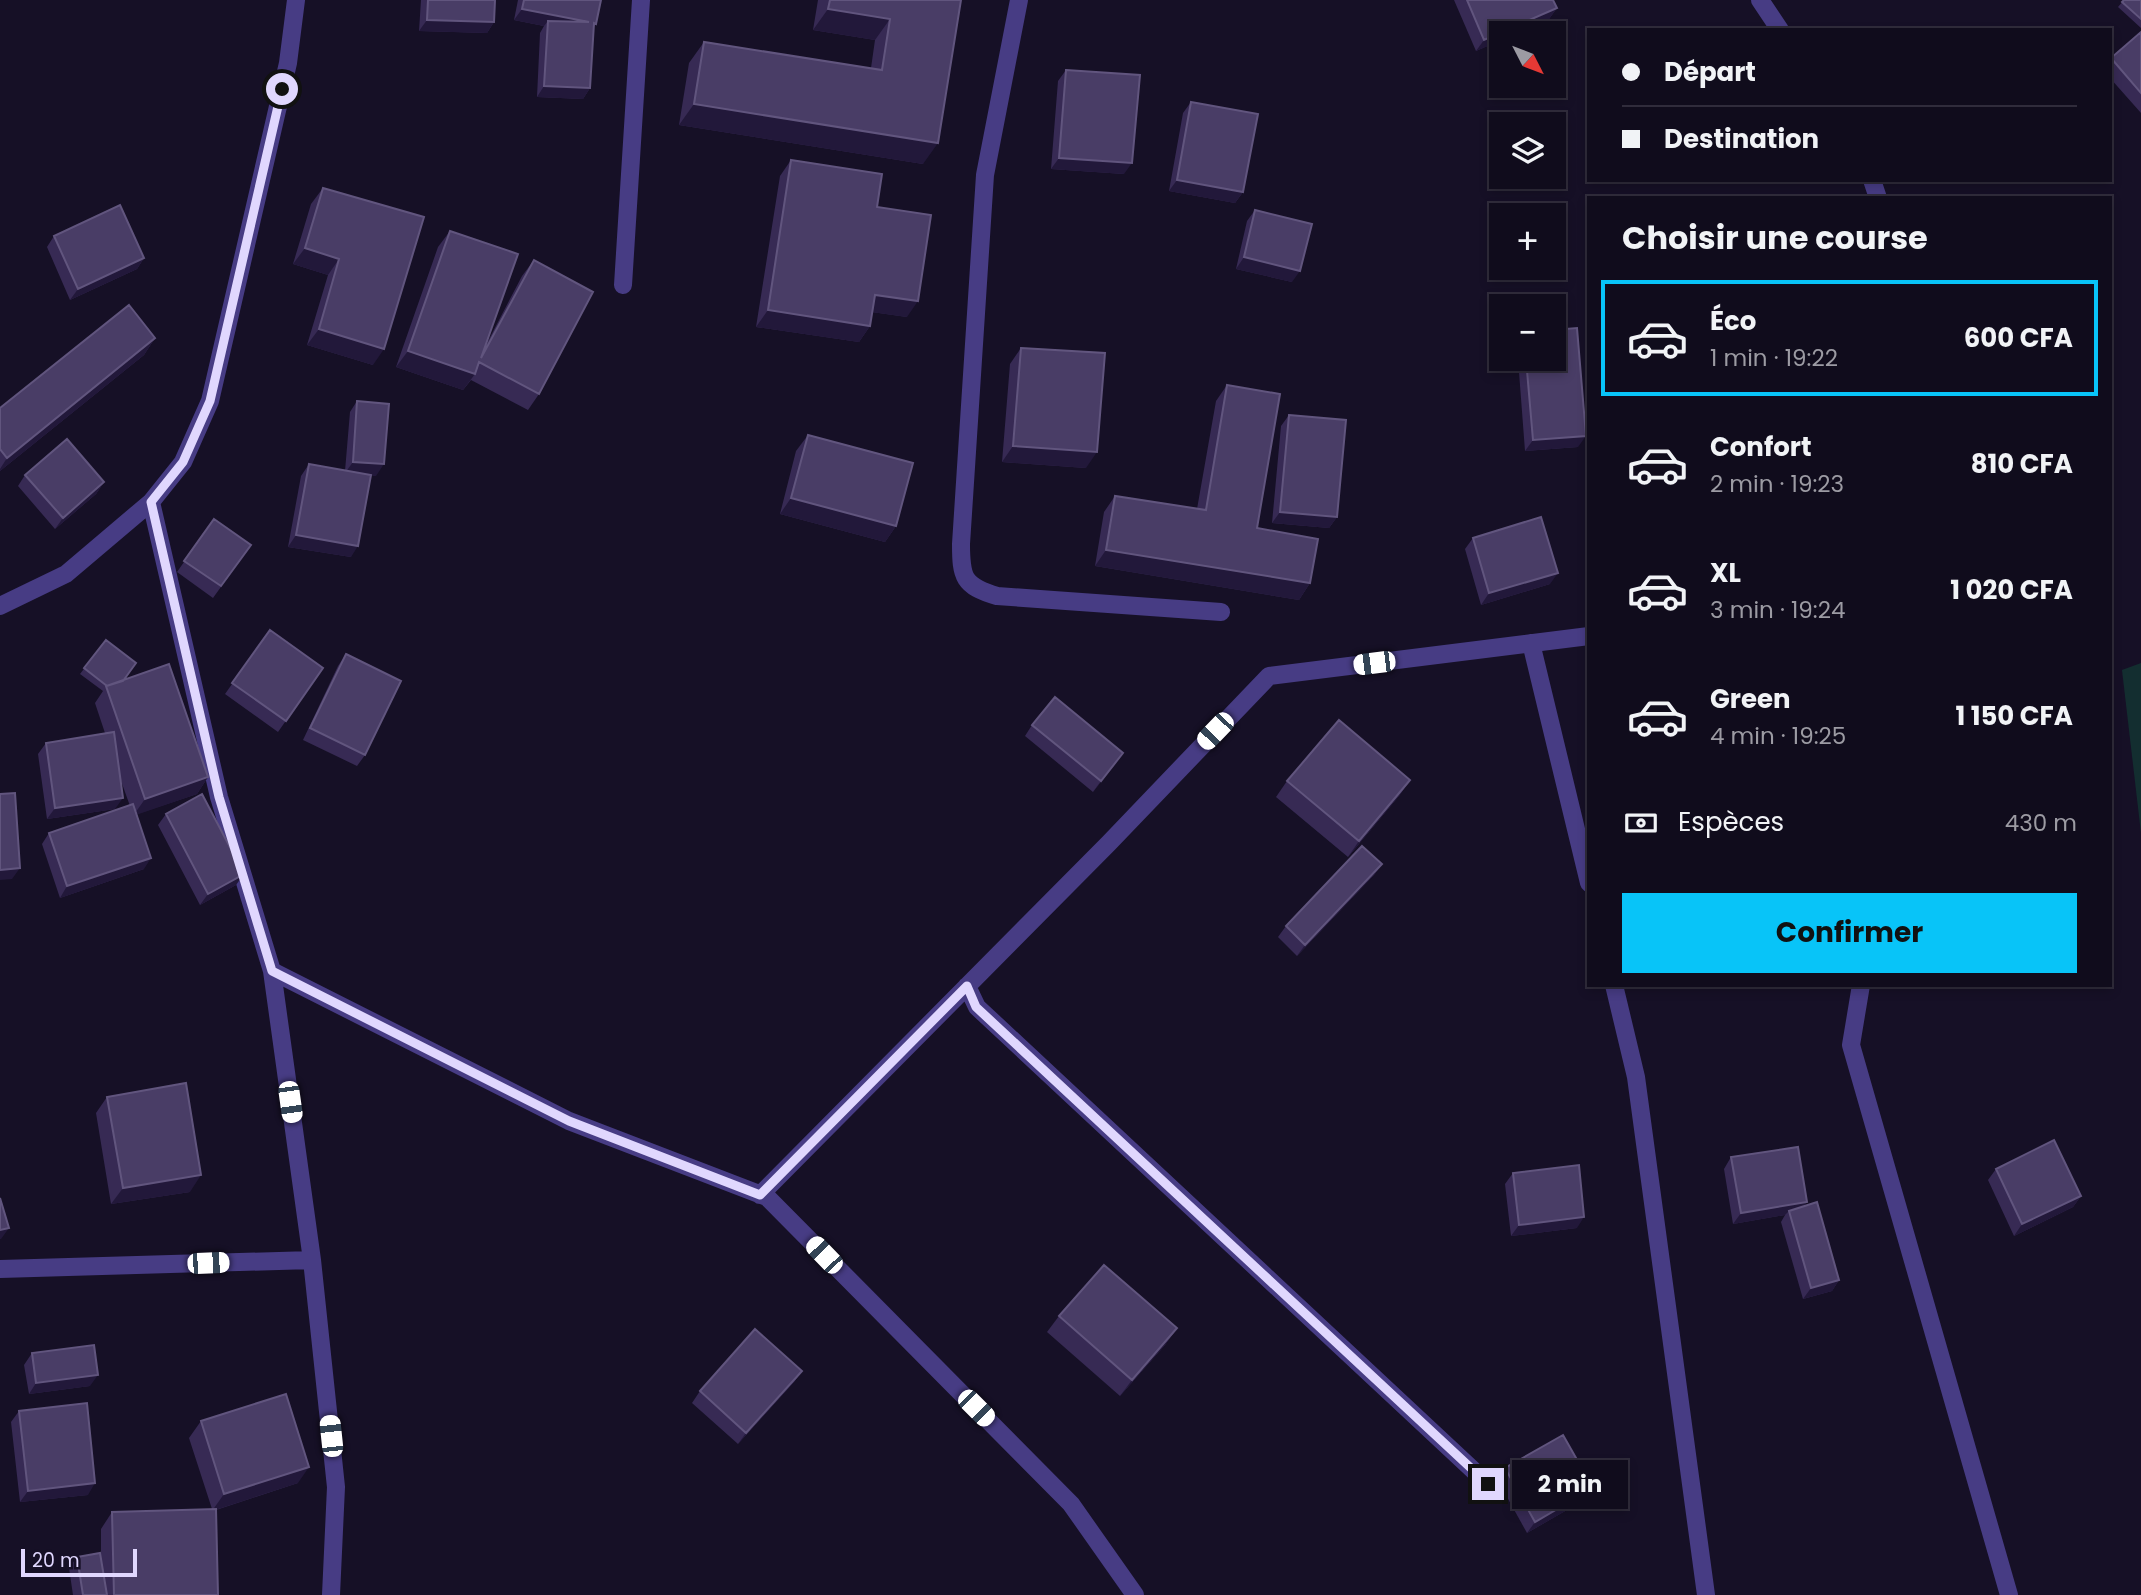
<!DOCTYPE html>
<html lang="fr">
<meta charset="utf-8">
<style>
:root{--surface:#100c1c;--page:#1e1a29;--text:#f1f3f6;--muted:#9c9ba3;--line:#302c3b;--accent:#08c4f8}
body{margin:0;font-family:Poppins,sans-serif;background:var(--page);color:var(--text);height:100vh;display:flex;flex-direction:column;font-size:26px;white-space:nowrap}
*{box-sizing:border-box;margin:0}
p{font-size:23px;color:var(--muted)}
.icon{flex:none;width:38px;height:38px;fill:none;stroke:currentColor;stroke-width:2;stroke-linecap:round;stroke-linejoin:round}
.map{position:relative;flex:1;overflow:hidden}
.sheet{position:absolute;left:1587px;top:196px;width:525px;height:791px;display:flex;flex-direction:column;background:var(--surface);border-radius:0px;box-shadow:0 4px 10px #0003,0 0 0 2px var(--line)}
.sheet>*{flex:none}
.top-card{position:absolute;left:1587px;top:28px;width:525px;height:154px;border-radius:0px;box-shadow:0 4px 10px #0003,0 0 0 2px var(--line);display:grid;align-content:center;height:154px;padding:0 35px;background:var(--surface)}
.needle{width:46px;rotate:132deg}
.buttons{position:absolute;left:1489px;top:21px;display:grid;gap:14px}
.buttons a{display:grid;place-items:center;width:77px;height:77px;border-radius:0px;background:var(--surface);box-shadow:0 4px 10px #0003,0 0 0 2px var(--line);font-size:35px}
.scale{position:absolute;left:21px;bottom:18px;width:116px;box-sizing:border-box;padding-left:7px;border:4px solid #e0d7fe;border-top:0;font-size:19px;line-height:24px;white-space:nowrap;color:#e0d7fe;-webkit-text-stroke:5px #161026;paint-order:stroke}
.end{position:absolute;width:32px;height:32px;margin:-16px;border:9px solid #e0d7fe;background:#111;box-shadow:0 0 0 4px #111}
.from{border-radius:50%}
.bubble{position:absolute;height:49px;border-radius:0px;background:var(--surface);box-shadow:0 4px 10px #0003,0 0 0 2px var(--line);font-size:23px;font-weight:700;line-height:49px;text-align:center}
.car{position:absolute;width:21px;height:42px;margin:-21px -10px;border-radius:9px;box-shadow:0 0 5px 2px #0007;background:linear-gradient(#fff 24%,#345 0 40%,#fff 0 76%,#345 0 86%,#fff 0)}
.top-card b{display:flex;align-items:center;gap:24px;height:66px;font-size:26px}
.top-card b+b{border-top:2px solid var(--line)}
.top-card i{width:18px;height:18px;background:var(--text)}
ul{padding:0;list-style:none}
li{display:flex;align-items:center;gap:21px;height:116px;margin:0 14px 10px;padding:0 21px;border:4px solid transparent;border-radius:0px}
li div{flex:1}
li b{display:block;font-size:26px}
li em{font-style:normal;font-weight:700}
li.current{border-color:var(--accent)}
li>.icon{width:63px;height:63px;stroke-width:1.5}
h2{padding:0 35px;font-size:32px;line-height:84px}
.pay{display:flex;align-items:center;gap:18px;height:77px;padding:0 35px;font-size:26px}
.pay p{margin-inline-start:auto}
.button{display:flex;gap:14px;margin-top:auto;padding:14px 35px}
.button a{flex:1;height:80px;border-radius:0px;background:var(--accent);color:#111;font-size:28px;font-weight:700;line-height:80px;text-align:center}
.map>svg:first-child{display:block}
</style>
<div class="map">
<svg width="2141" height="1595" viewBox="0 0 2141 1595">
<rect width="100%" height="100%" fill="#161026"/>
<path fill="#132e30" d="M2141,663V833L2122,670Z"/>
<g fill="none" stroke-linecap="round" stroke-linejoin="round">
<path stroke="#473c84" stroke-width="18" d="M1019,0L985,175L961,544C961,577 963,586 997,596L1221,612
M1760,0L1780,30
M1872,180L1878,198
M623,285L641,0
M151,502L219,797L272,971L312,1260L336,1487L331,1595
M0,606L66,574L151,502L183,462L210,401L288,63L296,0
M1531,643L1589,883
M272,971L569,1121L767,1197L1071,1504L1135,1595
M1614,985L1636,1077L1706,1595
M1861,985L1851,1045L2009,1595
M967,986L977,1007L1488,1484
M760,1195L1109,843L1269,676L1589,636
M0,1269L312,1260"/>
</g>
<path fill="#372a54" d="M421,0H495L494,22L487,33L419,31Z
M518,0H601L596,24L594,27L590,88L583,99L537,97L540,33L544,26L514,20Z
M818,0H961L923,164L679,125L689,63L704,42L871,68L875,40L813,30Z
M1454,0H1553L1557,8L1549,19L1476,51Z
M2124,0H2141V28L2118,7Z
M2141,32V113L2110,78V59Z
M1066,70L1124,174L1051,169L1058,81Z
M1191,102L1243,192L1235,203L1169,191L1183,113Z
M791,160L877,207L907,317L872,312L870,326L859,342L756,327L780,176Z
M323,188L373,365L307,345L328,275L293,264L311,204Z
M1255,210L1292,282L1236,269L1247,221Z
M450,231L487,343L522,276L534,260L539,394L528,410L471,380L463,390L396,367L438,247Z
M54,236L144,258L137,269L70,300L47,247Z
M155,338L144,355L0,471V408Z
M1021,348L1086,468L1002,462L1010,364Z
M1518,359H1554L1578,447L1525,451Z
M1227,385L1257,528L1310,583L1299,600L1095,566L1104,512L1115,496L1197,509L1216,401Z
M357,401L376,476L371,475L351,557L288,547L301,476L309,464L345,471L350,412Z
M1289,415L1337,517L1329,528L1272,523L1281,426Z
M808,435L896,526L885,542L780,514L796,451Z
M25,475L104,482L96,494L55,529L18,486Z
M214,519L251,545L213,598L177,572Z
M1473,538L1550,584L1481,605L1465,549Z
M270,630L323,668L278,732L225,694Z
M106,640L123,680L208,777L197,794L137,814L144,869L60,898L42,844L49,833L130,806L120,778L115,809L47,819L38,754L46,743L105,733L95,703L103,691L80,674Z
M346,654L365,755L357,766L303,740L338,666Z
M1589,667V688L1586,671Z
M1032,725L1123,753L1093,792L1025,736Z
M1410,780L1399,796L1348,857L1276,797L1287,781Z
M166,814L236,885L200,905L158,825Z
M1382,864L1374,875L1297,956L1278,937L1286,926Z
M107,1097L190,1192L111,1204L96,1113Z
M1731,1157L1804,1206L1839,1280L1832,1291L1803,1299L1781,1222L1785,1215L1733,1224L1724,1169Z
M1996,1169L2081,1196L2073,1207L2014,1236L1988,1180Z
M1513,1173L1577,1228L1511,1236L1505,1184Z
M1059,1316L1177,1328L1165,1345L1120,1396L1047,1332Z
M32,1353L90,1386L29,1394L24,1365Z
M802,1371L794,1382L738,1444L692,1403L700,1391Z
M19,1411L88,1495L20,1502L11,1422Z
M201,1421L298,1483L216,1510L218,1595H73L69,1568L77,1557L101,1560V1529L112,1512L212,1509L189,1438Z
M1505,1468L1586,1499L1527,1533L1497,1479Z"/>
<path fill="#22183a" d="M1557,8L1549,19L1517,33H1502V40L1476,51L1484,40Z
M522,9L589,22L548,21L544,26L514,20Z
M828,9L890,19L875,40L813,30Z
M427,20L494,22L487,33L419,31Z
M544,86L590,88L583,99L537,97Z
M694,104L938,143L923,164L679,125Z
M1059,158L1132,163L1124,174L1051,169Z
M1177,180L1243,192L1235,203L1169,191Z
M305,248L339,259L328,275L293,264Z
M1244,257L1300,271L1292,282L1236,269Z
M144,258L137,269L70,300L78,289Z
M875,295L918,301L907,317L864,311Z
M768,310L870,326L859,342L756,327Z
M319,329L384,349L373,365L307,345Z
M155,338L144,355L0,471V469L7,458Z
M408,351L475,374L463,390L396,367Z
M1586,436L1578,447L1525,451L1533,440Z
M1013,446L1097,452L1086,468L1002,462Z
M353,462L384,464L376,476L345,473Z
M104,482L96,494L55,529L63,518Z
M791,498L896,526L885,542L780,514Z
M1280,512L1337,517L1329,528L1272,523Z
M296,535L358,546L351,557L288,547Z
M1106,550L1310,583L1299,600L1095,566Z
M1558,573L1550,584L1481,605L1489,593Z
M1123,753L1115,764L1093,792L1101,781Z
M208,777L197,794L133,816L145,799Z
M1410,780L1399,796L1348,857L1359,841Z
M123,798L115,809L47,819L55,808Z
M151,858L144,869L60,898L67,886Z
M1382,864L1374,875L1297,956L1305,945Z
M20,868L12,879L0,880V870Z
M244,874L236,885L200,905L208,894Z
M201,1175L190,1192L111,1204L123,1188Z
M2081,1196L2073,1207L2014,1236L2022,1224Z
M1807,1202L1799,1213L1789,1211L1785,1215L1733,1224L1741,1213Z
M1584,1217L1577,1228L1511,1236L1519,1225Z
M9,1228L1,1239H0V1230Z
M1839,1280L1832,1291L1803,1299L1811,1288Z
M1177,1328L1165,1345L1120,1396L1132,1380Z
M802,1371L794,1382L738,1444L746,1433Z
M98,1375L90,1386L29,1394L36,1383Z
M309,1467L298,1483L212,1511L224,1494Z
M95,1483L88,1495L20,1502L28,1491Z
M1593,1488L1586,1499L1527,1533L1535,1522Z"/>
<path fill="#493d66" stroke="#61557e" stroke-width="2" d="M428,0H495L494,22L427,20Z
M524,0H601L596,24L594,23L590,88L544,86L548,21L589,22L522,9Z
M830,0H961L938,143L694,104L704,42L882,70L890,19L828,9Z
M1467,0H1553L1557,8L1484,40Z
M2124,0H2141V19L2122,2Z
M2141,32V93L2111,58Z
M1066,70L1140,75L1132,163L1059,158Z
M1191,102L1258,114L1243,192L1177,180Z
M791,160L882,174L877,207L931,215L918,301L875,295L870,326L768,310Z
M323,188L424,217L384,349L319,329L339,259L305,248Z
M120,205L144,258L78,289L54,236Z
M1255,210L1312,224L1300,271L1244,257Z
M450,231L518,254L481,358L534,260L593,292L539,394L479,362L475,374L408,351Z
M129,305L155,338L7,458L0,449V408Z
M1577,328L1586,436L1533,440L1526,359H1554V330Z
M1021,348L1105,353L1097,452L1013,446Z
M1227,385L1280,394L1257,528L1318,539L1310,583L1106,550L1115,496L1206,510Z
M357,401L389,404L384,464L353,462Z
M1289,415L1346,420L1337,517L1280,512Z
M808,435L913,463L896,526L791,498Z
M67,439L104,482L63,518L25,475Z
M309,464L371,475L358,546L296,535Z
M1541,517L1558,573L1489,593L1473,538Z
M214,519L251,545L221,586L184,561Z
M270,630L323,668L286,721L232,683Z
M106,640L136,663L123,681L107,686L84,668Z
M346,654L401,681L365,755L310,728Z
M169,664L208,777L145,799L106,686Z
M1055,697L1123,753L1101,781L1032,725Z
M1339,720L1410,780L1359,841L1287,781Z
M114,732L123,798L55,808L46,743Z
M15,793L20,868L0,870V794Z
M202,794L244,874L208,894L166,814Z
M133,804L151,858L67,886L49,833Z
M1362,846L1382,864L1305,945L1286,926Z
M186,1083L201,1175L123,1188L107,1097Z
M2054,1140L2081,1196L2022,1224L1996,1169Z
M1798,1147L1807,1202L1741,1213L1731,1157Z
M1579,1165L1584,1217L1519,1225L1513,1173Z
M0,1198L9,1228L0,1230Z
M1817,1202L1839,1280L1811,1288L1789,1211Z
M1104,1265L1177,1328L1132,1380L1059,1316Z
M755,1329L802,1371L746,1433L700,1391Z
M94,1345L98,1375L36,1383L32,1353Z
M286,1394L309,1467L224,1494L201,1421Z
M87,1403L95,1483L28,1491L19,1411Z
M1563,1435L1593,1488L1535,1522L1505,1468Z
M216,1509L218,1595H114L112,1512Z
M100,1553L107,1595H83L77,1557Z"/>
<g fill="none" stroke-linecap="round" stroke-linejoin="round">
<path stroke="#e0d7fe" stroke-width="9" d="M282,89L210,401L183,462L151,502L219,797L272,971L569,1121L760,1195L967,986L976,1007L1488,1484"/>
</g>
</svg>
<div class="buttons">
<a><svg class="needle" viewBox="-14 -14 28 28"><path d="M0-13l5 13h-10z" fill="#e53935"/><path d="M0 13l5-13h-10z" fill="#9c9ba3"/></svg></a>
<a><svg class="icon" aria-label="layers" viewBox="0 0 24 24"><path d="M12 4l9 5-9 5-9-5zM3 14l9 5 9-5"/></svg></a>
<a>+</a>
<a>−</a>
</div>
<div class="scale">20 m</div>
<i class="end from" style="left:282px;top:89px"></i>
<i class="end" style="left:1488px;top:1484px"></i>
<div class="bubble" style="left:1512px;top:1460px;width:116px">2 min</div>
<i class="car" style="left:1374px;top:663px;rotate:263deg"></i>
<i class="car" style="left:1215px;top:731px;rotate:224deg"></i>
<i class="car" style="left:290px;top:1102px;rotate:172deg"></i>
<i class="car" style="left:824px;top:1255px;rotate:316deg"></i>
<i class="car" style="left:208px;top:1263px;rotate:88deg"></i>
<i class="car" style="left:976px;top:1408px;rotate:135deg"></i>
<i class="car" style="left:331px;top:1436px;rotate:354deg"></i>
<div class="top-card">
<b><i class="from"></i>Départ</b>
<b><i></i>Destination</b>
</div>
<section class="sheet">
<h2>Choisir une course</h2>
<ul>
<li class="current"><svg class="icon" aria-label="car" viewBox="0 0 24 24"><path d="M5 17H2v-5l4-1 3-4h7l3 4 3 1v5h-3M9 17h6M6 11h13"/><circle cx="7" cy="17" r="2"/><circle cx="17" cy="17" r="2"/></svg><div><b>Éco</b><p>1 min · 19:22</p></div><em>600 CFA</em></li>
<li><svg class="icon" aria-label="car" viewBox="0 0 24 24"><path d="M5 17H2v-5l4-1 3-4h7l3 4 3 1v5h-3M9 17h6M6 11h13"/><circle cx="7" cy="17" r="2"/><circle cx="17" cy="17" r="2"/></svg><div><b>Confort</b><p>2 min · 19:23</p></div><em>810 CFA</em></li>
<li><svg class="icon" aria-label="car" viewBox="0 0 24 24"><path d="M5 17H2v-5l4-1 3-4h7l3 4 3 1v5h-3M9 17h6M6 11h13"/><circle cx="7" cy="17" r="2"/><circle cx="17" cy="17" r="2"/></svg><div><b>XL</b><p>3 min · 19:24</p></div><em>1 020 CFA</em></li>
<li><svg class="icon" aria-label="car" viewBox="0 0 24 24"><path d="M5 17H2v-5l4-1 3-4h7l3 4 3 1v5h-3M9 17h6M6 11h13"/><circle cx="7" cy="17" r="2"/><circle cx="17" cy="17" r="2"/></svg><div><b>Green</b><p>4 min · 19:25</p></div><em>1 150 CFA</em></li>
</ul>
<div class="pay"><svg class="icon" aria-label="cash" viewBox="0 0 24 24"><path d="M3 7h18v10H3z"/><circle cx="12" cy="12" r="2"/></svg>Espèces<p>430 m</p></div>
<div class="button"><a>Confirmer</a></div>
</section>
</div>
